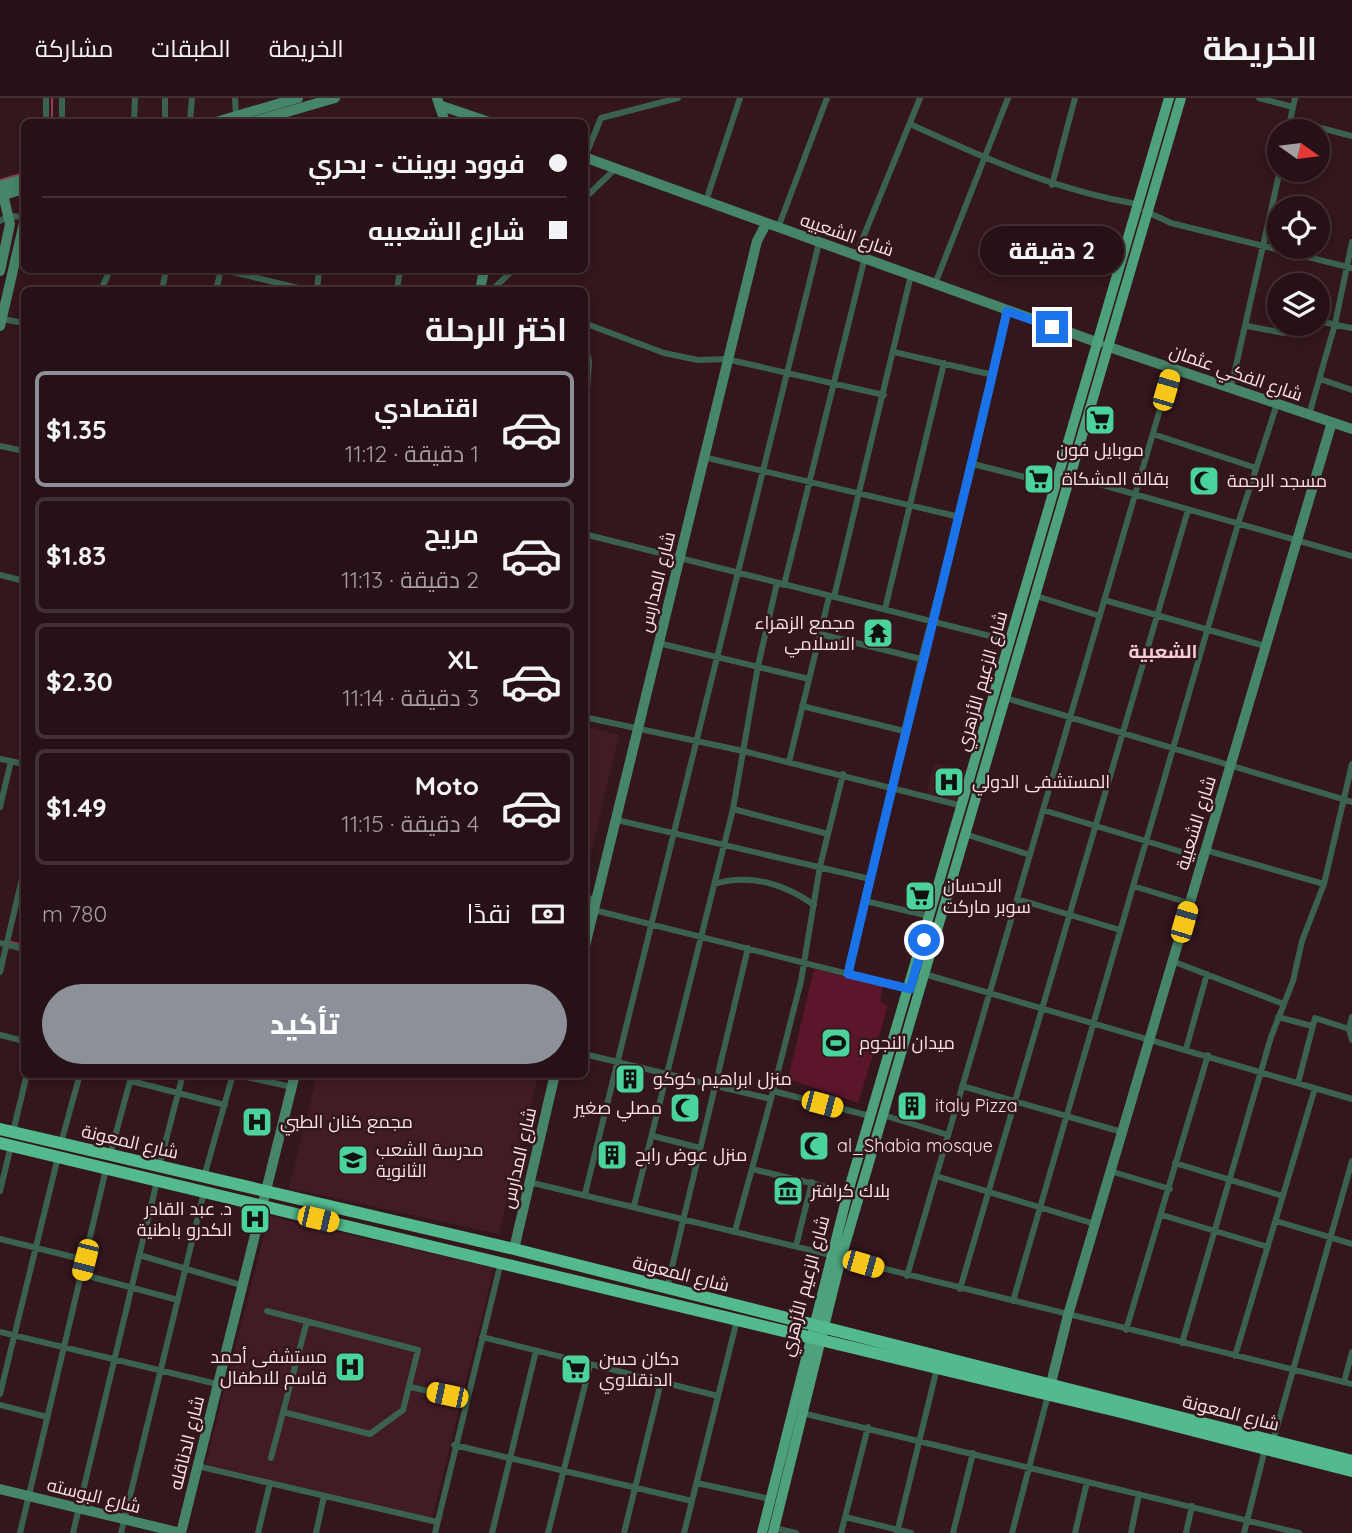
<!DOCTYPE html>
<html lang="ar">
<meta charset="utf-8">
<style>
:root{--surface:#271016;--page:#2f191f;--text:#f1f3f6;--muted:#a49da1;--line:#433035;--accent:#8c9099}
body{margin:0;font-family:Quicksand,Cairo,sans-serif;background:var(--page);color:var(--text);direction:rtl;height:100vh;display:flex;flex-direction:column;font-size:26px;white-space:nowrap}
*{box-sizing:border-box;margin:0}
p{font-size:23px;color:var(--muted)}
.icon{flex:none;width:38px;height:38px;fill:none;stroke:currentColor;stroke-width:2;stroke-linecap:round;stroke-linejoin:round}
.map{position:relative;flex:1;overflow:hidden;direction:ltr}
.drawer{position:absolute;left:21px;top:189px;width:567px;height:791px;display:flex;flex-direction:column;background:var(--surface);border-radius:10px;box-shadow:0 4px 10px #0003,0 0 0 2px var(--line);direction:rtl}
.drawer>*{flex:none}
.guide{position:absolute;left:21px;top:21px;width:567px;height:154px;border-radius:10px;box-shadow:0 4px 10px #0003,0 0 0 2px var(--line);direction:rtl;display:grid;align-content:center;height:154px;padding:0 21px;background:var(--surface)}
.needle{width:46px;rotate:104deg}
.tools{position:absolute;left:1267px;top:21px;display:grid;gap:14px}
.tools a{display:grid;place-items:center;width:63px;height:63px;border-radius:50%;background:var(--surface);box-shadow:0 4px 10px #0003,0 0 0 2px var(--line);font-size:35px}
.end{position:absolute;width:32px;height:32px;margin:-16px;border:9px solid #1a73e8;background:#fff;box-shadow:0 0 0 4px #fff}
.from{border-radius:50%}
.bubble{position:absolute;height:49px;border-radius:24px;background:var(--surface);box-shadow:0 4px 10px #0003,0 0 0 2px var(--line);font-size:23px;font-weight:800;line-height:49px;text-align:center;direction:rtl}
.car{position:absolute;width:21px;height:42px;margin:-21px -10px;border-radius:9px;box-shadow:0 0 5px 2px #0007;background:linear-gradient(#f5c518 24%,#345 0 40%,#f5c518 0 76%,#345 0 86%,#f5c518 0)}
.guide b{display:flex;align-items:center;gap:24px;height:66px;font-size:26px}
.guide b+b{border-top:2px solid var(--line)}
.guide i{width:18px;height:18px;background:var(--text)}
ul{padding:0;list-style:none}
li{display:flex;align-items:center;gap:21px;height:116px;margin:0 14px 10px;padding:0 7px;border:4px solid var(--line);border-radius:10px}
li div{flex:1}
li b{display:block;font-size:26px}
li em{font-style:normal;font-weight:800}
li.on{border-color:var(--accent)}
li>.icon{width:63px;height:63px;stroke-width:1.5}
h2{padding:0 21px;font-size:32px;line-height:84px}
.pay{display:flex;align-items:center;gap:18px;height:77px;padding:0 21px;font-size:26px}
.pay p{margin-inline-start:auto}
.button{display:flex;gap:14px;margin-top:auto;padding:14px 21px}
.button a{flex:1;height:80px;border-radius:42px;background:var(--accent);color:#fff;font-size:28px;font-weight:800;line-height:80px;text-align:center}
header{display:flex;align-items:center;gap:42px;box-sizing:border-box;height:98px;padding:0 35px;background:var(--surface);border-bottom:2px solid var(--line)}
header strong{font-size:33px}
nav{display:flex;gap:38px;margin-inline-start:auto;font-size:24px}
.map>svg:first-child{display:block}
</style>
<header>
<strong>الخريطة</strong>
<nav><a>الخريطة</a><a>الطبقات</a><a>مشاركة</a></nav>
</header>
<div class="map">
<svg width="1352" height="1435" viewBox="0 0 1352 1435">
<rect width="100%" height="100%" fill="#34161d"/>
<path fill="#421c25" d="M585,628L619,637L585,781L584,628Z
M935,665L972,674L963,704L926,695Z
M317,977H538L499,1136L289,1090Z
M269,1118L494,1170L432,1421L205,1367Z"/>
<path fill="#5c162c" d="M814,871L883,888L880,903L888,908L858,1005L788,981Z"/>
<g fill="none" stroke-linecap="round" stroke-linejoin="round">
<path stroke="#923c53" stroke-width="2" d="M52,24V0
M0,82L24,75
M11,844L24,847"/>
<path stroke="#3b614f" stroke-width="6" d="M62,0V24
M235,0L236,18
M1259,0L1293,9
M1290,22L1352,38
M46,24V0
M134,24L135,0
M165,24V0
M190,24L192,0
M910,26C984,60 1057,93 1138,106
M1288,33L1295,0
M585,59L601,20L678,0
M1052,87L1075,0
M584,101L616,70
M706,103L740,0
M1145,113L1171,125L1352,170
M0,123L9,118L24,119
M778,130L827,0
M856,157L920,0
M224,172L307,192
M935,186L1008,0
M101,192L110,172
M162,192L166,172
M216,192L221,172
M317,192L319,172
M397,192L400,172
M492,192L513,172
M2,221L24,225
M1318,223L1352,230
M584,225L664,255L698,262L726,261L884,297
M1247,228L1284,235L1289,226
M584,242L589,264L584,332
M894,254L993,277
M1320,281L1352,292
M1231,290L1280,72
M1309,317L1335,226L1352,144
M1153,336L1256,370
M0,348L24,353
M703,359L960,419
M973,366L1056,387
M1071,378L1352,458
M584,436L1010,543
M0,477L24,483
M784,487L865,159
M1036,498L1100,518
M834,499L911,177
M1104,502L1265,548
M885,511L944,265
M820,536L921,561
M658,545L809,581
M1006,600L1352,704
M802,608L904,633
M584,619L743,653L963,708
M0,661L24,666
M789,664L829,499
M0,709L11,663
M733,711L828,736
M1043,712L1202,760
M617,722L870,781
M965,736L1030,757
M1205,752L1324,786
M714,786C750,775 785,786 814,807
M1133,788L1189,805
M584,799L596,802
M1017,801L1120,832
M865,803L929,818
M594,812L908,891
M0,845L24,851
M1172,863L1281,905
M0,874L24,772
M848,876L921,561L973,366L1007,213
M924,876L1352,1001
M1278,919L1312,928
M1352,919L1349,931L1352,942
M0,937L24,943
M1186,951L1207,876
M584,956L771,1001L773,993L870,1018
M233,976L292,989
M131,983L225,1007
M1298,985L1315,920L1349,931
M962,988L1122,1034
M773,993L801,883L820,768L843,676
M883,1017L948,1037
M13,1034L27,976
M653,1038L700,1050
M61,1045L80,976
M110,1057L132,976
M1175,1065L1283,1098
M159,1069L183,976
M752,1071L848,1094
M1110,1073L1170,1091
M936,1078L1095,1126
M204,1079L233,976
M529,1084L831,1157
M0,1093L11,1048
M585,1096L819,145
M634,1108L733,711L758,568L777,485
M1162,1117L1268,1149
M1276,1123L1352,1146
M735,1133L771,1001
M0,1141L85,1162
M796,1148L812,1084
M139,1157L241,1187
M841,1160L1352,1286
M81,1176L178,1202
M907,1178L1172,270
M667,1190L748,850
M960,1191L1188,412
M1013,1203L1238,426L1277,306
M267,1213L418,1252L403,1312L370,1336L283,1314
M1126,1232L1208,957
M0,1234L217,1286
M482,1239L718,1298
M1182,1245L1271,939L1293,883L1302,843L1324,786L1352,666
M1235,1258L1315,990
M1344,1284L1352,1254
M410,1289L465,1301
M0,1296L58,1059
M0,1307L47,1319
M802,1315L1299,1435
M1273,1343L1352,1063
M454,1347L692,1403
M271,1360L307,1223
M197,1368L437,1424
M697,1385L770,1401
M845,1419L911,1435
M774,1430L796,1435
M20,1435L106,1071
M73,1435L157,1083
M121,1435L204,1094
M258,1435L270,1385
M316,1435L324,1398
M435,1435L501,1164
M492,1435L536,1253
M548,1435L590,1267
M624,1435L661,1284
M684,1435L737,1222
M841,1435L868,1329
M897,1435L937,1270
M953,1435L973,1355
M1012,1435L1048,1297
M1075,1435L1087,1384
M1131,1435L1139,1396
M1186,1435L1192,1408
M1244,1435L1265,1351"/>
<path stroke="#468568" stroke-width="10" d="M437,0L445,24
M439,7L489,24
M216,24L298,0
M252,24L335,0
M584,59L1099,245
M0,88L24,81
M0,98L24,91
M0,173L10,126L1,88
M480,192L484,172
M0,228L24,125
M1109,249L1352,331
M584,852L757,143L766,126
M514,1151L555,976
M1049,1293L1068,1217L1332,324
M0,1391L181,1435
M181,1435L295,976"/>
<path stroke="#4da17b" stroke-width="10" d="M762,1435L848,1094L1169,0
M773,1435L841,1160L1181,0"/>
<path stroke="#53ba8d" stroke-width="12" d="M0,1031L514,1151L1352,1363
M0,1045L1121,1314L1352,1373"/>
</g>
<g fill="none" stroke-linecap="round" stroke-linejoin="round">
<path stroke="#1a73e8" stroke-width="9" d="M924,842L910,891L848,876C899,654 957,435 1007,213L1052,229"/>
</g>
<defs>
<g id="supermarket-square" transform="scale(1.575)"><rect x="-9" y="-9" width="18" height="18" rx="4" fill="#4ad49c" stroke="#34161d"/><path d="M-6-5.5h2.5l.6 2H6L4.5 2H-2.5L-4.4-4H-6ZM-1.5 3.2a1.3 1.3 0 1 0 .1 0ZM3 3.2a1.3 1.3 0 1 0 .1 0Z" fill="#111"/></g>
<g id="mosque-square" transform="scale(1.575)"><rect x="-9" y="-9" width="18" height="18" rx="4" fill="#4ad49c" stroke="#34161d"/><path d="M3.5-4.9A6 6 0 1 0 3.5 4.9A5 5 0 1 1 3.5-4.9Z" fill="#111"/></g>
<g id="temple-square" transform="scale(1.575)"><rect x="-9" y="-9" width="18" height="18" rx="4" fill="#4ad49c" stroke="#34161d"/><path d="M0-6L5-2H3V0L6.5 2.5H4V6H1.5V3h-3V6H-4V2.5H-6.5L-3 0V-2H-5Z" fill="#111"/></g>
<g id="hospital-square" transform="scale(1.575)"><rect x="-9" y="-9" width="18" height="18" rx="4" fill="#4ad49c" stroke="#34161d"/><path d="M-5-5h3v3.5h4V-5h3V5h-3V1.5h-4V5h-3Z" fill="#111"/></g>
<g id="stadium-square" transform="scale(1.575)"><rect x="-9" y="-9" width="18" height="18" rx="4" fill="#4ad49c" stroke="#34161d"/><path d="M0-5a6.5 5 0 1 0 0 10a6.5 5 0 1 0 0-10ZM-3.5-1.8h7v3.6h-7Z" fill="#111"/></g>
<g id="building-square" transform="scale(1.575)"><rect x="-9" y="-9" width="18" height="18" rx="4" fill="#4ad49c" stroke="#34161d"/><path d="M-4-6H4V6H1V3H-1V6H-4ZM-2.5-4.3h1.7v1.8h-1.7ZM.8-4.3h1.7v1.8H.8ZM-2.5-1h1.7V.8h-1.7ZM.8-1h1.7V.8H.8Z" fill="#111"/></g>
<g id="school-square" transform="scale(1.575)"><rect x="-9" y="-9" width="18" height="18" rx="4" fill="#4ad49c" stroke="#34161d"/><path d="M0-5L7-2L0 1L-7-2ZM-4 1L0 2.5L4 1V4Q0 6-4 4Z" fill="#111"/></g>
<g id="museum-square" transform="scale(1.575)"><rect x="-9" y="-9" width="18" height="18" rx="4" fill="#4ad49c" stroke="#34161d"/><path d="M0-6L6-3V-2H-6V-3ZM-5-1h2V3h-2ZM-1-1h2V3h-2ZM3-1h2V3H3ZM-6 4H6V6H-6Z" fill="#111"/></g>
</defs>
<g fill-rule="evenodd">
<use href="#supermarket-square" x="1100" y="322"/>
<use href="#supermarket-square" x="1039" y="381"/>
<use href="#mosque-square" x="1204" y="383"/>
<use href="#temple-square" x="878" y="535"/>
<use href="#hospital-square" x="949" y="684"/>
<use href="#supermarket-square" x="920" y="798"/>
<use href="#stadium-square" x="836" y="945"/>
<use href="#building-square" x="630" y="981"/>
<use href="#building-square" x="912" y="1008"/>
<use href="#mosque-square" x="685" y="1010"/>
<use href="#hospital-square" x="257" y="1024"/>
<use href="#mosque-square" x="814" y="1048"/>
<use href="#building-square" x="612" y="1057"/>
<use href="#school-square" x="353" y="1062"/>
<use href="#museum-square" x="788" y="1093"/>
<use href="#hospital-square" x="255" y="1121"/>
<use href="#hospital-square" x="350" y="1269"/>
<use href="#supermarket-square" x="576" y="1271"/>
</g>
<g text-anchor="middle" stroke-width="5" stroke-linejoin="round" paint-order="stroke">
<g font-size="18" fill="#f9e3e7" stroke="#34161d">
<text transform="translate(847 137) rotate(19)" y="6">شارع الشعبيه</text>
<text transform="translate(1236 275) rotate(19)" y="6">شارع الفكي عثمان</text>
<text transform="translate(657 484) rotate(-76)" y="6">شارع المدارس</text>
<text transform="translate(982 583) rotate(-74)" y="6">شارع الزعيم الأزهري</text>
<text transform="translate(1196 725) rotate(-73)" y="6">شارع الشعبية</text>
<text transform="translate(130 1044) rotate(13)" y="6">شارع المعونة</text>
<text transform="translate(519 1060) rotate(-77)" y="6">شارع المدارس</text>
<text transform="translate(681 1176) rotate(14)" y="6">شارع المعونة</text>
<text transform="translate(805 1188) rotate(-75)" y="6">شارع الزعيم الأزهري</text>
<text transform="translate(1231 1315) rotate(14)" y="6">شارع المعونة</text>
<text transform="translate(187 1345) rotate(-76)" y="6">شارع الدناقله</text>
<text transform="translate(94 1398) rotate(14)" y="6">شارع البوسته</text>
</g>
<g font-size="18" fill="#f9e3e7" stroke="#34161d" text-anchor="start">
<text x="1100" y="358" text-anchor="middle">موبايل فون</text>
<text x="1062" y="387">بقالة المشكاة</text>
<text x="1227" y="389">مسجد الرحمة</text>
<text x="855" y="531" text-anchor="end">مجمع الزهراء<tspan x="855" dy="21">الاسلامي</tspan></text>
<text x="972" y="690">المستشفى الدولي</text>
<text x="943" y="794">الاحسان<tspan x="943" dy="21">سوبر ماركت</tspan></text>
<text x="859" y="951">ميدان النجوم</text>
<text x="653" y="987">منزل ابراهيم كوكو</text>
<text x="935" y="1014">italy Pizza</text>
<text x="662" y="1016" text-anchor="end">مصلي صغير</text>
<text x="280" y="1030">مجمع كنان الطبي</text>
<text x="837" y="1054">al_Shabia mosque</text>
<text x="376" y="1058">مدرسة الشعب<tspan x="376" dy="21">الثانوية</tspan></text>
<text x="635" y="1063">منزل عوض رابح</text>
<text x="811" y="1099">بلاك كرافتر</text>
<text x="232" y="1117" text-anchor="end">د. عبد القادر<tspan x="232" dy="21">الكدرو باطنية</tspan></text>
<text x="327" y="1265" text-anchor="end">مستشفى أحمد<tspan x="327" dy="21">قاسم للاطفال</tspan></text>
<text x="599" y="1267">دكان حسن<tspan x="599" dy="21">الدنقلاوي</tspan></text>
</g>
<g font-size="19" font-weight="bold" fill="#f9cdd5" stroke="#34161d">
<text x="1163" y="560">الشعبية</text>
</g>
</g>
</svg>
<div class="tools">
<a><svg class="needle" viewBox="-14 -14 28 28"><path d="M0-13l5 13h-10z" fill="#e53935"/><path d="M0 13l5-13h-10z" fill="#a49da1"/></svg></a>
<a><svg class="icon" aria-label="locate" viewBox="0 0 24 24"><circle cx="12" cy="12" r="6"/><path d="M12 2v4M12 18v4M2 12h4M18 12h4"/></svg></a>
<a><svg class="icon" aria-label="layers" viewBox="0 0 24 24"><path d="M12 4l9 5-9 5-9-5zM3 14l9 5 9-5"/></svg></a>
</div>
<i class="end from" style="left:924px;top:842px"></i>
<i class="end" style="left:1052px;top:229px"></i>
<div class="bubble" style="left:980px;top:128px;width:144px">2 دقيقة</div>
<i class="car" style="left:1166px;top:292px;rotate:16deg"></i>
<i class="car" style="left:1184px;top:824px;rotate:16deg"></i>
<i class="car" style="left:822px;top:1006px;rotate:105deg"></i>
<i class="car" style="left:318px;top:1121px;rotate:103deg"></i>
<i class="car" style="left:85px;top:1162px;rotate:194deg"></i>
<i class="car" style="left:863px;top:1166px;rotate:106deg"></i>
<i class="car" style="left:447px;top:1297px;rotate:282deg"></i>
<div class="guide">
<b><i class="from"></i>فوود بوينت - بحري</b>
<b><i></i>شارع الشعبيه</b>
</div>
<section class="drawer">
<h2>اختر الرحلة</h2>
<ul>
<li class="on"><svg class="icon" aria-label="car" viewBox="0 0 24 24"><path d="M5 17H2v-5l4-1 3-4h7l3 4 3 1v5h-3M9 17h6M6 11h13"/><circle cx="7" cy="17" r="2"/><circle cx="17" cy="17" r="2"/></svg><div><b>اقتصادي</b><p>1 دقيقة · 11:12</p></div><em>$1.35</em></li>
<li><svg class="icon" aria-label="car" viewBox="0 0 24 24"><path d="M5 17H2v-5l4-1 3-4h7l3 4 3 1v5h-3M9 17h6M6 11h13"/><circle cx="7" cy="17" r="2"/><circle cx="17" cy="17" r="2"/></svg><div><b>مريح</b><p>2 دقيقة · 11:13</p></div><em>$1.83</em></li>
<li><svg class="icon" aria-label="car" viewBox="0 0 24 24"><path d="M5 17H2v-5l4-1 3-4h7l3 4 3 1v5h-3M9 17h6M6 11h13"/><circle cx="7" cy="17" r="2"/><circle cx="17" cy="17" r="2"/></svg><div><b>XL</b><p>3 دقيقة · 11:14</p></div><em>$2.30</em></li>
<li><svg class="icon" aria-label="car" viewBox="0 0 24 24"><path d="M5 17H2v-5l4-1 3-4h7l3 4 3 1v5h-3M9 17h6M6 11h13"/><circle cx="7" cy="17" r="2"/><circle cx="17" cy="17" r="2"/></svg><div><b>Moto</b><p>4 دقيقة · 11:15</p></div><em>$1.49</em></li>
</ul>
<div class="pay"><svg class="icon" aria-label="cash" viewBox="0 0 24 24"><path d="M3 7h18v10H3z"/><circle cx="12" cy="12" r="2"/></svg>نقدًا<p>780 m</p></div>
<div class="button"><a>تأكيد</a></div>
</section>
</div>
